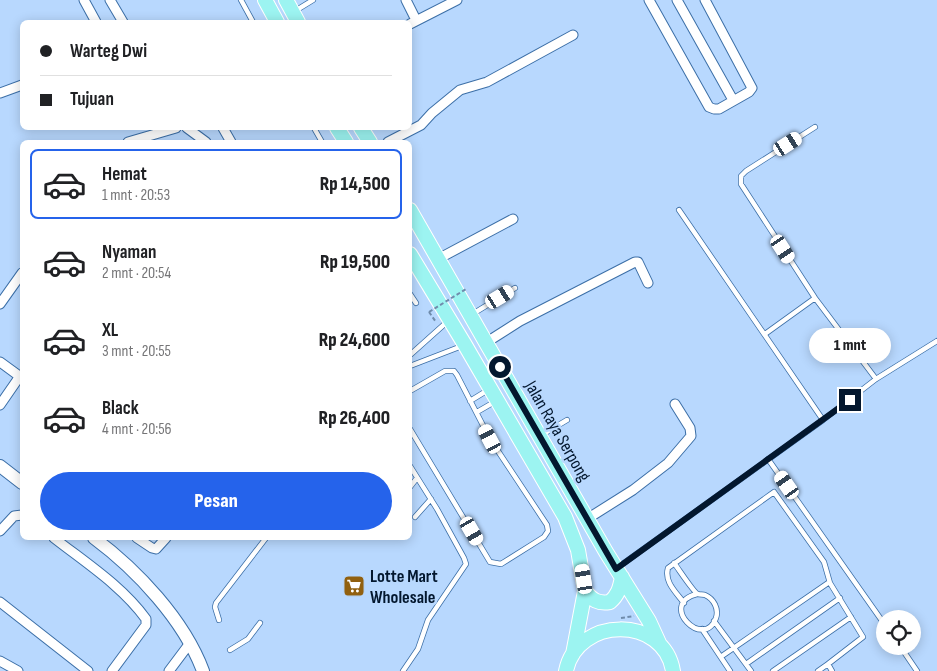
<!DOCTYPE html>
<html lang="id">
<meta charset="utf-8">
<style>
:root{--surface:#fff;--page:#f2f2f2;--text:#202124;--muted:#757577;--line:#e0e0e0;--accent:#2563eb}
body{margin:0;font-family:"Sofia Sans Condensed",sans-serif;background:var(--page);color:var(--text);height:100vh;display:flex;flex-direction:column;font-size:19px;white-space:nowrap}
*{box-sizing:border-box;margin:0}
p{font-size:16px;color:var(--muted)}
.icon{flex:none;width:28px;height:28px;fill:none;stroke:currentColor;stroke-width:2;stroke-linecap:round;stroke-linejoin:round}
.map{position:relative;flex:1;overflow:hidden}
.sheet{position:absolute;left:20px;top:140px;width:392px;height:400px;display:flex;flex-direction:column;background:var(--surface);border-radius:8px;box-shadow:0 2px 12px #0003}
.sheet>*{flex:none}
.top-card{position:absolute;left:20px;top:20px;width:392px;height:110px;border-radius:8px;box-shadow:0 2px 12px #0003;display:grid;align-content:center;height:110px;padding:0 20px;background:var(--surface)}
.fabs{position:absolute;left:876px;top:610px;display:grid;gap:10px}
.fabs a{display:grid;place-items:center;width:45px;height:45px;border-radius:50%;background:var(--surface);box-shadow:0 2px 12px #0003;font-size:25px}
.end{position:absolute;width:22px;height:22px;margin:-11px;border:6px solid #03172e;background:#fff;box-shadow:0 0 0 2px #fff}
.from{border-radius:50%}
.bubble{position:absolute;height:35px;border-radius:18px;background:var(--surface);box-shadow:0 2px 12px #0003;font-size:16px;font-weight:800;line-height:35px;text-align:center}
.car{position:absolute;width:15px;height:30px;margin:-15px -8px;border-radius:6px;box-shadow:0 0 4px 1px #0007;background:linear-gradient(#fff 24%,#345 0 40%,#fff 0 76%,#345 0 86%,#fff 0)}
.top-card b{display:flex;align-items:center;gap:18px;height:48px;font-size:19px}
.top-card b+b{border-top:1px solid var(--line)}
.top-card i{width:12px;height:12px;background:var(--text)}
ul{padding:9px 0 0;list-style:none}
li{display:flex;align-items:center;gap:15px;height:70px;margin:0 10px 8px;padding:0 10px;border:2px solid transparent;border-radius:8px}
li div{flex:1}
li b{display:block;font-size:19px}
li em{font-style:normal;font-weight:800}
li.selected{border-color:var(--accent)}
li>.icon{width:45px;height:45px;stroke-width:1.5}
.button{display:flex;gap:10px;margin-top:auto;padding:10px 20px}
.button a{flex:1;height:58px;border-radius:30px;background:var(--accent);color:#fff;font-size:20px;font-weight:800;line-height:58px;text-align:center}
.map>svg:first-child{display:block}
</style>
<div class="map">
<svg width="937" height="671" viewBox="0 0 937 671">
<rect width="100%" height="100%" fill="#b8d8fe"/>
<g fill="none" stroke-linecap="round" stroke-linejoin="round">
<g stroke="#3c6fa7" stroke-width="6">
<path id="lane" d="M241,0L253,22
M295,11L313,0
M815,127L746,171L741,176V184L815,298L876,379
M314,128L322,142
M679,210L823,420
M410,294L416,303
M471,315L515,288
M765,334L815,298
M410,355L448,321
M410,366L462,346
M410,391L445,371H454L457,375L490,439L547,525L548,531L544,537L501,564L490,562L410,429
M470,401L488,390
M477,412L496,401
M540,436L567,420
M768,459L885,625
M410,487L417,478
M415,517L431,499
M674,563C678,568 694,593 698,594C700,595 703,594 705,595C714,599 719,609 716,618C704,651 657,604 697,594
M617,568L823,420L876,379L937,341
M684,603C676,592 664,582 668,568L774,492L824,562L830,583
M219,620L215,607L216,603L266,538
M714,621L751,671
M702,629L730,671
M900,646L917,671
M230,650L248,639L260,623
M722,656L828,583H830L863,637L828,664L832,671
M746,664L840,598
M403,671L418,649L428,620L466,564L464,558L437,509L410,466
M773,671L851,617
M818,671L828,664"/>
</g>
<g stroke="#3c6fa7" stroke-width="11">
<path id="street" d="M84,0L96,22
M110,0L123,22
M406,0L416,20
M649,0L709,107L714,109H719L749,92L752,88L705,0
M677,0L733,100
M410,24L457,0
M0,93L22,85
M187,128L206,142
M223,128L231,142
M128,142L176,128
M388,142L421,125L432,113L460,90L487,82L573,35
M438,259L513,219
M0,304L22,273
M487,342L520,321L635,262H638L648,283
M0,362L22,378
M0,405L20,376
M587,519L633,490L668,463L691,436L690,428L675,404
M0,531L14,516L22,515
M54,538C86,563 122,586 146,619V625L112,671
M137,538L152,548L156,549L166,538
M0,602L88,671
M0,661L18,671
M169,671L190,643"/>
</g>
<g stroke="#3c6fa7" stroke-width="14">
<path id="secondary" d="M0,466L22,483
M94,538C137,570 184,620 203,671"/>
</g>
<g stroke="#fff" stroke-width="16">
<path id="primary" d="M265,0L277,22
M286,0L298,22
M337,128L346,142
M361,128L370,142
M410,210L606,552L649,621L660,645
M410,254L465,345L565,517L578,550L585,591L573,654
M585,591C592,600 598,604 610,602C618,595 620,588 622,577
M566,671C577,616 664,615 673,671"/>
</g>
<path stroke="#708cac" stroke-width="2" stroke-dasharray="4 2.5" stroke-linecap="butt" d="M429,312L436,322
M621,618L634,616"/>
<use href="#lane" stroke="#fff" stroke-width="4.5"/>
<use href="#street" stroke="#fff" stroke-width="9"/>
<use href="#secondary" stroke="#fff" stroke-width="12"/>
<use href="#primary" stroke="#9cf4f1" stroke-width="14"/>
<path stroke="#708cac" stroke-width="2" stroke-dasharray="4 2.5" stroke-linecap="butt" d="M429,312L466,289"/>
</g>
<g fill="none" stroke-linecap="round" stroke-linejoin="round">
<path stroke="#03172e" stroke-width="6" d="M500,367L616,569L850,400"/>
</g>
<defs>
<g id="supermarket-square" transform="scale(1.125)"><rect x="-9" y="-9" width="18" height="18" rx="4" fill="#91600f" stroke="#b8d8fe"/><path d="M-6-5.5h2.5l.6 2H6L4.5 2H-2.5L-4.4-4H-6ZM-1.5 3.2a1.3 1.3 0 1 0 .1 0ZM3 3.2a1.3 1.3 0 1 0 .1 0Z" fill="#fff"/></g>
</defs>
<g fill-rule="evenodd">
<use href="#supermarket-square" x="354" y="586"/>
</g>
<g text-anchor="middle" stroke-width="5" stroke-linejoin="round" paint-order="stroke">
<g font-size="18" fill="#03172e" stroke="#b8d8fe">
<text transform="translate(558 431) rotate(60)" y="6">Jalan Raya Serpong</text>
</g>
<g font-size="18" font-weight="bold" fill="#03172e" stroke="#b8d8fe" text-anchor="start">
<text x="370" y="582">Lotte Mart<tspan x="370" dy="21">Wholesale</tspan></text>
</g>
</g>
</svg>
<div class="fabs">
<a><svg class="icon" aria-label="locate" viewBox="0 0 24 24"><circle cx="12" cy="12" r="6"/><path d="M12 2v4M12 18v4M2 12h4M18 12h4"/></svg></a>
</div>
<i class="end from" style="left:500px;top:367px"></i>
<i class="end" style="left:850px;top:400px"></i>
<div class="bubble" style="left:809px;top:328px;width:82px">1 mnt</div>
<i class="car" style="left:788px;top:144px;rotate:58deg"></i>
<i class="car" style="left:783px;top:249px;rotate:147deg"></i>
<i class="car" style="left:500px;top:297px;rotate:59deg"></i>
<i class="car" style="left:490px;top:439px;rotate:332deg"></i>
<i class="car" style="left:787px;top:485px;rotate:325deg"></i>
<i class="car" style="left:472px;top:531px;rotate:150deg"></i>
<i class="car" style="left:584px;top:579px;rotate:351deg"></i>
<div class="top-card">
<b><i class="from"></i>Warteg Dwi</b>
<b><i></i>Tujuan</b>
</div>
<section class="sheet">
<ul>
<li class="selected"><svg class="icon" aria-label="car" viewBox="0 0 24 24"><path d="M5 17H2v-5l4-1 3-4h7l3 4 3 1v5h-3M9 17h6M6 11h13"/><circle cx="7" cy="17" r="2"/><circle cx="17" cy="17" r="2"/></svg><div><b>Hemat</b><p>1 mnt · 20:53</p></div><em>Rp 14,500</em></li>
<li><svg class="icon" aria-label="car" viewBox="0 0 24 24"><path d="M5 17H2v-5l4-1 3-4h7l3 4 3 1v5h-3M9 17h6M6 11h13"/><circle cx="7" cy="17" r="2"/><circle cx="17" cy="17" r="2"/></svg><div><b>Nyaman</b><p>2 mnt · 20:54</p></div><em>Rp 19,500</em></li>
<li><svg class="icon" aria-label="car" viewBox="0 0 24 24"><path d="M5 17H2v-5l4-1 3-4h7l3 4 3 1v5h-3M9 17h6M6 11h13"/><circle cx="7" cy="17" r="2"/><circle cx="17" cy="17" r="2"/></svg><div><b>XL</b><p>3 mnt · 20:55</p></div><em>Rp 24,600</em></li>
<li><svg class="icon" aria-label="car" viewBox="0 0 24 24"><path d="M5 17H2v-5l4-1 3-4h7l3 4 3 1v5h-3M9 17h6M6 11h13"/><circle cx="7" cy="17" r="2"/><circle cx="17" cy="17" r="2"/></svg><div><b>Black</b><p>4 mnt · 20:56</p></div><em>Rp 26,400</em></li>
</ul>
<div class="button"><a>Pesan</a></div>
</section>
</div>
